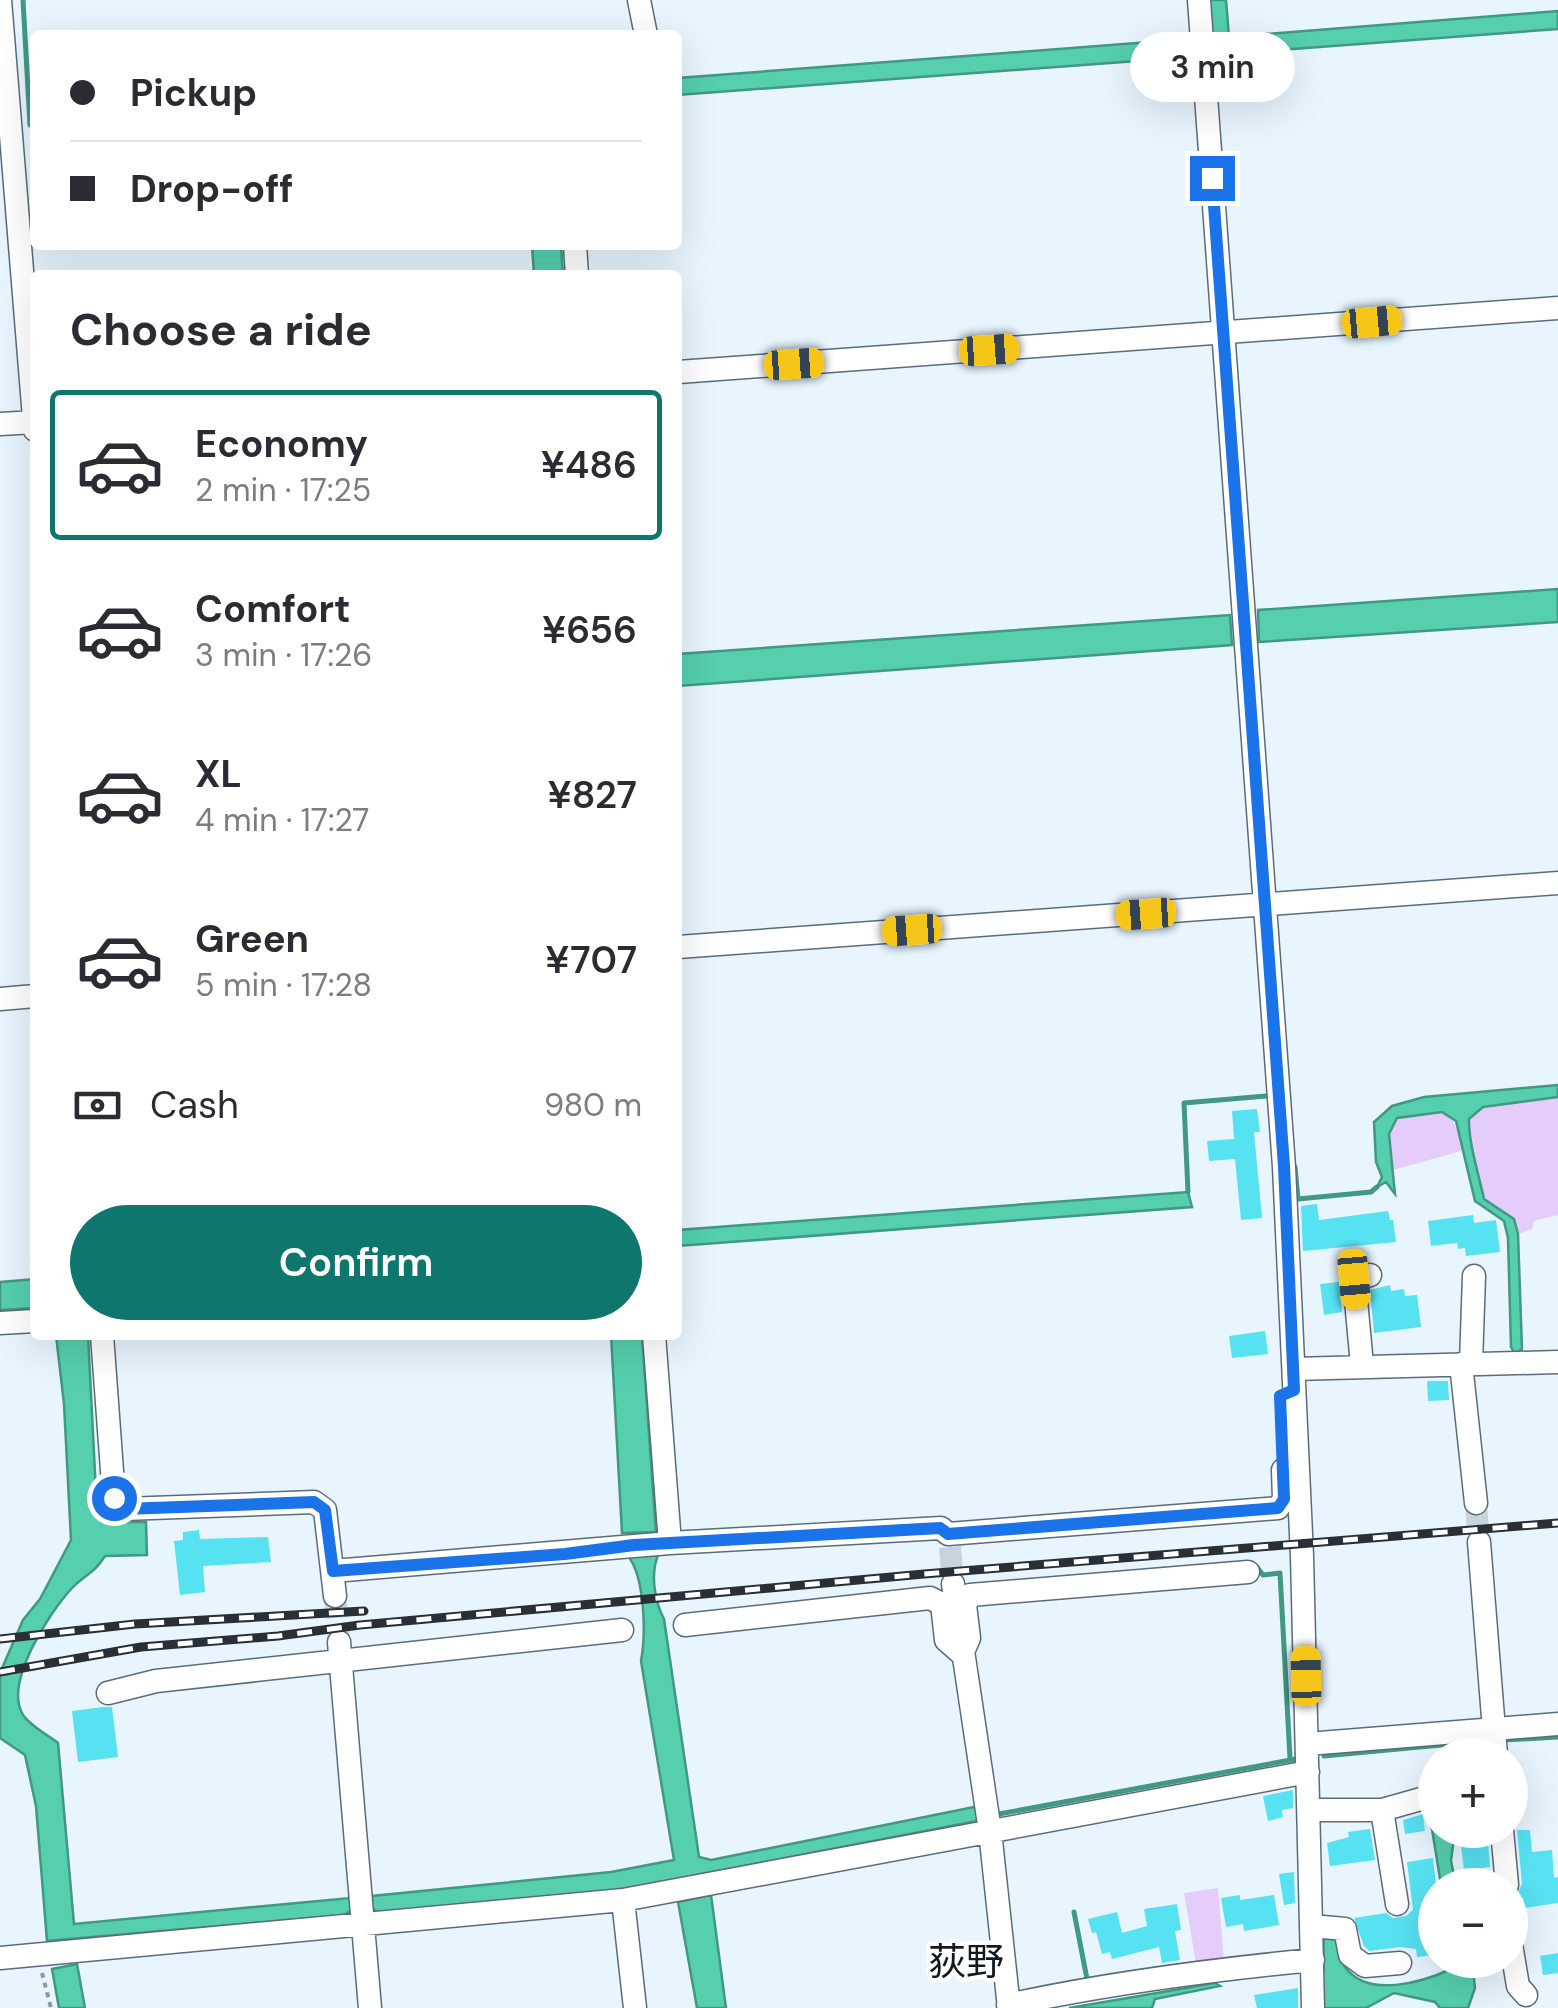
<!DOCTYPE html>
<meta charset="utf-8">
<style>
:root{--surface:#fff;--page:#f7f7f7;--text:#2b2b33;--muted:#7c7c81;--line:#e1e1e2;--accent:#0f766e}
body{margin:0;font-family:"DM Sans","Noto Sans JP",sans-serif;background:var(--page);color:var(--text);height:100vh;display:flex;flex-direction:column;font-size:38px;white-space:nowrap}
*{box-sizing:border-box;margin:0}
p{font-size:32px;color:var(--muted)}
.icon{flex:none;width:55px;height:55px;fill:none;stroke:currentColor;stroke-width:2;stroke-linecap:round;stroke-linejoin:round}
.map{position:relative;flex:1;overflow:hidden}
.drawer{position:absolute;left:30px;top:270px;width:652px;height:1070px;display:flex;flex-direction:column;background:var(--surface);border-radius:10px;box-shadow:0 10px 40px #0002}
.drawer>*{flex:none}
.top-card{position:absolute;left:30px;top:30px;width:652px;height:220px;border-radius:10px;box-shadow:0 10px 40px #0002;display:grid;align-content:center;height:220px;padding:0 40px;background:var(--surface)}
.buttons{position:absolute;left:1418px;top:1738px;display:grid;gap:20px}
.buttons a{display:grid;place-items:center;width:110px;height:110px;border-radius:50%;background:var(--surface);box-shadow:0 10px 40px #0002;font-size:50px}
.end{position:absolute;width:45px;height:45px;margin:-22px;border:12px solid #1a73e8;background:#fff;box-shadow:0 0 0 5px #fff}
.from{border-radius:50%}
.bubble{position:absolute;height:70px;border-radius:35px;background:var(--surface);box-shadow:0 10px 40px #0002;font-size:32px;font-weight:600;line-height:70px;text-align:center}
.car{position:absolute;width:30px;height:60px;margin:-30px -15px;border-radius:12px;box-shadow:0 0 8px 2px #0007;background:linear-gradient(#f5c518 24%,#345 0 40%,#f5c518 0 76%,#345 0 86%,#f5c518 0)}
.top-card b{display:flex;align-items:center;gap:35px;height:95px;font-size:38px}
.top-card b+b{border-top:2px solid var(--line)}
.top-card i{width:25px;height:25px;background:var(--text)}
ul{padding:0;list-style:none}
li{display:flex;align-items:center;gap:30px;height:150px;margin:0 20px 15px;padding:0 20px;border:5px solid transparent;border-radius:10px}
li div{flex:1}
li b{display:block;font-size:38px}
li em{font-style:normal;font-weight:600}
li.active{border-color:var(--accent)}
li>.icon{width:90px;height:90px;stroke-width:1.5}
h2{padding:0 40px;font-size:45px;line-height:120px}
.pay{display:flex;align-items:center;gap:25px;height:110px;padding:0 40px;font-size:38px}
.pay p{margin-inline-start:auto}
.action{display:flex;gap:20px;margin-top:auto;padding:20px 40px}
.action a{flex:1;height:115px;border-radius:60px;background:var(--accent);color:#fff;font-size:40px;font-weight:600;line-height:115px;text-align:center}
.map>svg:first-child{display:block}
</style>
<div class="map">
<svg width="1558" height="2008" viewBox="0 0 1558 2008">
<rect width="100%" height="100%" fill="#e8f5fe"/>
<path fill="#e4cdfa" d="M1558,1097V1215L1534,1221L1532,1229L1518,1234L1514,1219L1484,1199C1479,1176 1468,1140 1469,1118L1483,1107Z
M1422,1112C1460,1111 1451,1123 1465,1150L1393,1170L1389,1134L1397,1118Z
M1218,1888L1224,1961L1196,1964L1184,1893Z"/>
<path fill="#55cfae" stroke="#419883" stroke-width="2.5" d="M1210,0H1226L1229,37L1558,11V29L1213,55Z
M1188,39L1190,57L678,95V78Z
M532,245H561L563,275H534Z
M1558,589V622L1259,642L1258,610Z
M1230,615L1232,645L678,686V654Z
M1558,1085V1097L1483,1107L1469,1119C1468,1140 1479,1176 1484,1199L1514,1219L1518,1234L1522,1349L1515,1354L1511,1347L1508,1238L1504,1221L1475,1201L1456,1121L1442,1112L1397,1118L1389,1134L1395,1194L1386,1182L1377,1187L1382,1177L1376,1162L1374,1122L1392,1106L1424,1097Z
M1188,1192L1192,1207L678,1246V1230Z
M35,1279V1308L0,1310V1282Z
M56,1335H88L97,1512L102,1522H146L147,1555L105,1556C93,1575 85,1574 72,1588C49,1613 5,1681 22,1713C27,1724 48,1735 58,1743L74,1924L350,1898L351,1910L345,1915L47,1941L36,1806L25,1755L0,1738V1673L23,1620L40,1599L71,1540L64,1404Z
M611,1335H642L656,1532L622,1533Z
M659,1553C650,1572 654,1600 664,1619L699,1857L711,1860L979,1806L982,1820L619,1890L377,1912L372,1908V1896L611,1872L674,1860L641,1661C646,1634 645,1577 628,1556Z
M1435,1811V1830H1455L1451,1861L1456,1885H1441L1431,1823Z
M711,1895L726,2008H697L678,1902Z
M1324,1935L1336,1936C1339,1945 1340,1959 1345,1967C1368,1999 1423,1982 1451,1969L1450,1960H1472L1475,1988L1468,2008H1440L1435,2002L1394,1993L1366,2008H1322Z
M77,1964L85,2008H59L52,1969Z
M1215,1983L1220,1986L1155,1999L1152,2008H1069Z"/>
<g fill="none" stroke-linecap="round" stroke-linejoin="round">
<path stroke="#419883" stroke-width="5" d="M23,0L30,125
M1295,1167L1298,1199L1371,1192L1377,1187
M1188,1192L1184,1103L1266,1096
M1257,1567L1263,1575L1280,1573L1290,1758
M1504,1740L1558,1737
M1324,1756L1484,1741
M999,1814L1296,1759
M1074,1912L1087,1979"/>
</g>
<path fill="#57e2f2" d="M1257,1109L1260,1132H1254L1262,1218L1241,1220L1235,1159L1209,1161L1207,1141L1234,1139L1232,1111Z
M1317,1204L1319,1220L1388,1211L1390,1220H1393L1396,1242L1303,1251L1301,1206Z
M1473,1215L1474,1223L1496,1220L1500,1252L1466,1256L1465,1248L1458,1249L1457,1243L1431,1246L1428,1221Z
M1339,1282L1342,1312L1324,1315L1320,1284Z
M1390,1285L1391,1291L1404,1289L1405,1296L1417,1295L1421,1327L1374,1333L1370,1290Z
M1265,1331L1268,1354L1232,1358L1229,1336Z
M1427,1381H1448L1449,1400L1428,1401Z
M199,1530L200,1539L268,1537L271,1562L203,1566L205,1592L180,1595L174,1541L183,1540V1532Z
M103,1707H112L118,1757L78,1762L72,1711Z
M1293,1790V1808L1282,1810L1283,1817L1268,1821L1263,1796Z
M1423,1814L1425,1831L1405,1834L1403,1820Z
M1370,1829L1375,1860L1330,1866L1327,1843L1349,1837L1348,1832Z
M1459,1830H1487L1490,1867L1464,1870Z
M1517,1830H1530L1532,1852L1552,1850L1554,1878L1558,1877V1903L1525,1908L1523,1898L1514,1899L1522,1884Z
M1433,1858L1436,1885L1435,1955L1417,1957L1416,1949L1401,1947L1369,1951L1364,1946L1354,1918L1386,1913L1393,1918L1406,1916L1413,1910L1407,1862Z
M1294,1872L1295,1903L1284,1905L1279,1874Z
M1240,1895V1900L1274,1895L1279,1925L1244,1931L1243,1924L1226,1927L1221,1898Z
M1177,1904L1181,1930L1175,1931L1180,1960L1162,1963L1159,1947L1112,1959L1110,1952L1102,1954L1096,1932L1092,1933L1088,1919L1117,1912L1122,1933L1147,1926L1144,1909Z
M1558,1953V1973L1543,1975L1540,1956Z
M1298,1988V2008H1257L1254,1995Z"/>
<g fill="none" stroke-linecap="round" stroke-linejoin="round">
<path stroke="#c8d4dd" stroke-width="22" stroke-dasharray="22 11" stroke-linecap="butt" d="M1476,1503L1479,1542
M950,1547L953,1584
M335,1596L339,1642"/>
<g stroke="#5a6c7a" stroke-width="25">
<path id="minor" d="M0,0L35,430
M639,0L646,35
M1199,0L1284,1167L1302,1556L1313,2008
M575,245L577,275
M678,372L1558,308
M0,424L35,422
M678,947L1558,883
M0,999L35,996
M0,1323L35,1321
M102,1335L114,1498L124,1509L314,1502L325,1510L335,1596
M1471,1363L1474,1276
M1461,1364L1476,1503
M1362,1365L1354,1279L1370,1275
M1294,1369L1558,1362
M1479,1542L1496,1755
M670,1543L941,1528L948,1534L1278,1508L1284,1499L1283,1470
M333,1571L670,1543L654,1335
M953,1584L990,1831L1009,2008
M685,1625L930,1598L942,1604L946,1640L962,1654L969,1638L965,1605L970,1595L1248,1572
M339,1642L370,2008
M108,1693L156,1681L622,1630
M1307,1744L1558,1724
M1309,1810H1382L1435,1795
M1382,1810L1397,1904
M1502,1830L1507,1885
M623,1900L635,2008
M1312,1926L1345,1929L1350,1955L1365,1966L1400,1963
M1510,1938L1518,1986L1526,1995
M0,1958L623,1900L1308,1772
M1008,2005C1109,1983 1210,1970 1313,1960"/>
</g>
<path stroke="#8f99a1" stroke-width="4" stroke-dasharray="5 5" stroke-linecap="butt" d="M42,1973L51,2008"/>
<use href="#minor" stroke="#fff" stroke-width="22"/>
<g stroke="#282f36" stroke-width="9">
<path id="rail" d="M0,1639L135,1624L364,1611
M0,1672L141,1647L278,1636L360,1625L924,1574L1558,1523"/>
</g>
<use href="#rail" stroke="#fff" stroke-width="5" stroke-dasharray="15" stroke-linecap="butt"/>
</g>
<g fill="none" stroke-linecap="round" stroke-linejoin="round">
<path stroke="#1a73e8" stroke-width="12" d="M114,1498L124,1509L314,1502L325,1510L333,1571L565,1554L634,1545L940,1528L948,1534L1278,1508L1284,1499L1280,1396L1294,1390L1284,1166L1212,178"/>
</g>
<g text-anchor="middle" stroke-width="9" stroke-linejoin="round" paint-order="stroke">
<g font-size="38" fill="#12191f" stroke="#fff">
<text x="966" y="1975">荻野</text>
</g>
</g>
</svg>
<div class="buttons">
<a>+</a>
<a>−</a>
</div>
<i class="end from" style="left:114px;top:1498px"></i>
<i class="end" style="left:1212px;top:178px"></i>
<div class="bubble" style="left:1130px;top:32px;width:165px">3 min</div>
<i class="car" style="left:1372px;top:322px;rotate:85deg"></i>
<i class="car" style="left:989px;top:350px;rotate:86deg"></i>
<i class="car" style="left:794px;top:364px;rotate:86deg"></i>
<i class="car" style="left:1146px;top:914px;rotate:266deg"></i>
<i class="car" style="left:912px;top:930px;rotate:266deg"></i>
<i class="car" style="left:1354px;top:1279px;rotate:175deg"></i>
<i class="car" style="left:1306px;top:1676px;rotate:359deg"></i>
<div class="top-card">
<b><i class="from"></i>Pickup</b>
<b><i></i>Drop-off</b>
</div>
<section class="drawer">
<h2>Choose a ride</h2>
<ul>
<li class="active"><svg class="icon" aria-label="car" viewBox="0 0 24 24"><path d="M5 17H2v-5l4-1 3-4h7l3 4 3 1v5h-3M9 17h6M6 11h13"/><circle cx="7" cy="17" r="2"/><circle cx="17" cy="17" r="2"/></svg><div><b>Economy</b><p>2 min · 17:25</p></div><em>¥486</em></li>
<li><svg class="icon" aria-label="car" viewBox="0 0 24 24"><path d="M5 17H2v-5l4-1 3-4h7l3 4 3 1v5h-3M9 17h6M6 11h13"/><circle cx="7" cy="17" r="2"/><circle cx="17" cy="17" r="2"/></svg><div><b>Comfort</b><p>3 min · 17:26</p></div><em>¥656</em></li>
<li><svg class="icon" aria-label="car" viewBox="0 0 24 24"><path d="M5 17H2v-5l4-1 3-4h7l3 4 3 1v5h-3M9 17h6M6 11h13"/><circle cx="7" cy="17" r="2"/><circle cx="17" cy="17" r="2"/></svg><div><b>XL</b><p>4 min · 17:27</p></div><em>¥827</em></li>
<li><svg class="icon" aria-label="car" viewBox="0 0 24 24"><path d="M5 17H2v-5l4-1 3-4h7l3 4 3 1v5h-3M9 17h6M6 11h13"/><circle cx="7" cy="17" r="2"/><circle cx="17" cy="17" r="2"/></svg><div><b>Green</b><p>5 min · 17:28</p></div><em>¥707</em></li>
</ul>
<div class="pay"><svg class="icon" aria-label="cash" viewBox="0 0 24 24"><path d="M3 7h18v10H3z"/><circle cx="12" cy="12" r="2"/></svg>Cash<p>980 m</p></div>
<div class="action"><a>Confirm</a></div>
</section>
</div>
